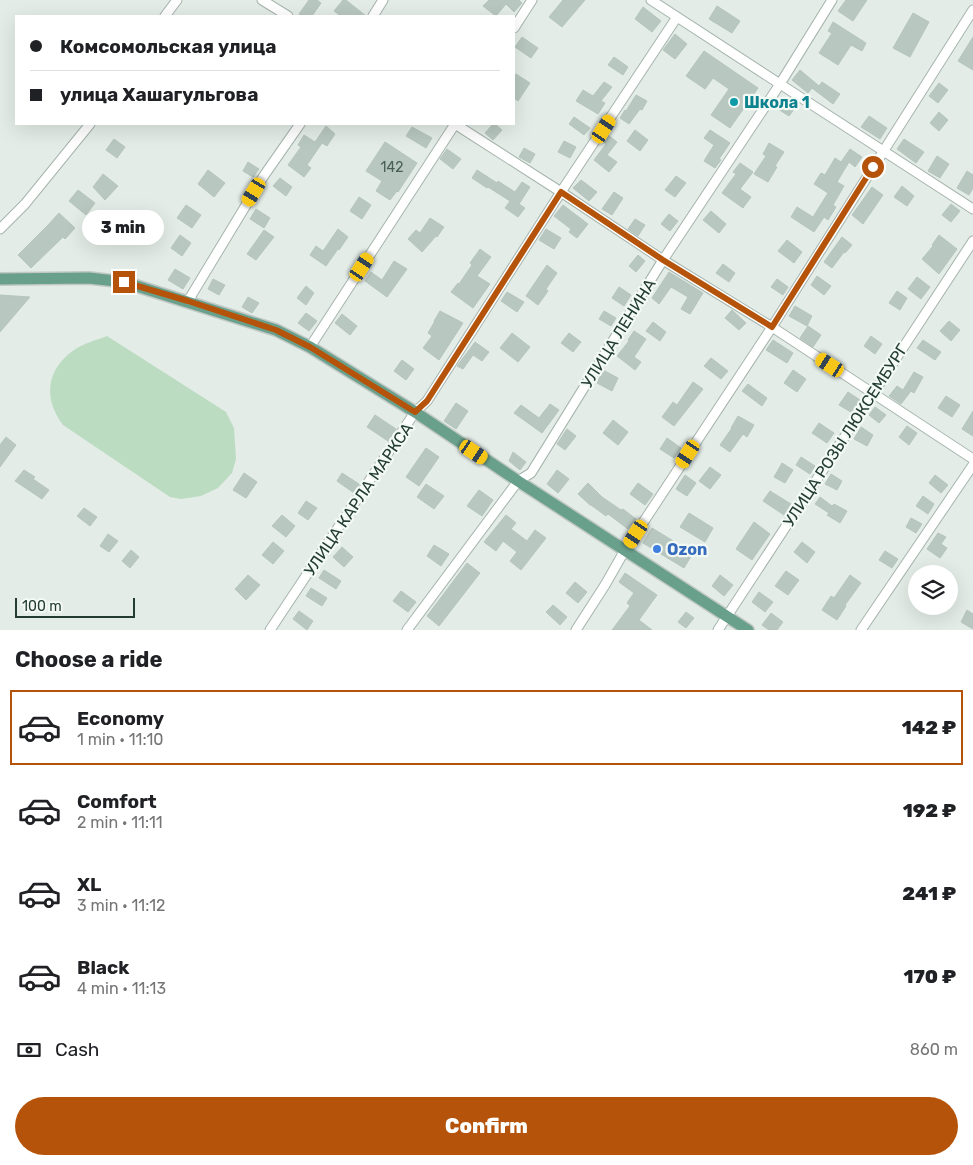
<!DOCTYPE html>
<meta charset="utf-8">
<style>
:root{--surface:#fff;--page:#f2f2f2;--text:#202124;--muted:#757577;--line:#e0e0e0;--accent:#b45309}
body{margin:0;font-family:Rubik,sans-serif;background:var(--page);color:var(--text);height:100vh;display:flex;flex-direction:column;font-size:19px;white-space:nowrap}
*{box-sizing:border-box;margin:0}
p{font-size:16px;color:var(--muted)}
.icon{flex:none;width:28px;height:28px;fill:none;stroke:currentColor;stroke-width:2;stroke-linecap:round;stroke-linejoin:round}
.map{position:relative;height:630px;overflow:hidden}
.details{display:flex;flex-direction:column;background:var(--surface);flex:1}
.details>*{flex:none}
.hud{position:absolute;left:15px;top:15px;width:500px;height:110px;border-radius:0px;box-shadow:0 5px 20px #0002;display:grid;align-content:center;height:110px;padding:0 15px;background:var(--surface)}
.fabs{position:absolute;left:908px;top:565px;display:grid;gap:10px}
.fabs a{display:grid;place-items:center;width:50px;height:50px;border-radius:50%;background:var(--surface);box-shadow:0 5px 20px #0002;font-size:25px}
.scale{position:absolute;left:15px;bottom:12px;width:120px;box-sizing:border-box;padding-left:5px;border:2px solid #233c33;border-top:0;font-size:14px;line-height:18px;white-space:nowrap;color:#233c33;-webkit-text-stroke:4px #f3f9f5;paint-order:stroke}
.end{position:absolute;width:22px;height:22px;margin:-11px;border:6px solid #b45309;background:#fff;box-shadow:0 0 0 2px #fff}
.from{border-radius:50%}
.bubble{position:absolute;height:35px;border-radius:18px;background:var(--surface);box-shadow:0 5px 20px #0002;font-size:16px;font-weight:800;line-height:35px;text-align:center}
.car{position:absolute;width:15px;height:30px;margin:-15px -8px;border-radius:6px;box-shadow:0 0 4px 1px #0007;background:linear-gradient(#f5c518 24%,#345 0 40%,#f5c518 0 76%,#345 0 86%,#f5c518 0)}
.hud b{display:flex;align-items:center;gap:18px;height:48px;font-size:19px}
.hud b+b{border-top:1px solid var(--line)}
.hud i{width:12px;height:12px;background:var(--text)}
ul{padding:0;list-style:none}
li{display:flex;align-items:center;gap:15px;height:75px;margin:0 10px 8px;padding:0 5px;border:2px solid transparent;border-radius:0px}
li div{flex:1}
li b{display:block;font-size:19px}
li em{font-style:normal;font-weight:800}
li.current{border-color:var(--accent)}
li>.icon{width:45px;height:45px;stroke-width:1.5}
h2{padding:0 15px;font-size:22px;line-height:60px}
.pay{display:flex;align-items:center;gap:12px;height:55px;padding:0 15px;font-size:19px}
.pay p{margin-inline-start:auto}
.cta{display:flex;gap:10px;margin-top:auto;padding:10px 15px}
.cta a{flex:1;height:58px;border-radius:30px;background:var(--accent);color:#fff;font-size:20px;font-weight:800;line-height:58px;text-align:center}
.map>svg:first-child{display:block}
</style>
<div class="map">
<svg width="973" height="630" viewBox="0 0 973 630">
<rect width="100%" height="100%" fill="#e3ece7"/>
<path fill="#bcdcc2" d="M107,336L226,412L234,428L236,459L232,473L218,488L201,496L181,499L170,497L63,425C43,398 46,370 74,350C84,343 97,340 107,336Z"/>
<path fill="#b8c7c0" stroke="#b5c5bd" d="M309,0H317L321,3L312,16H303L299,14Z
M343,0H346L366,16H341L334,11Z
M489,0H519L522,3L514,12L506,4L496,16L483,6Z
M563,0H585L562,27L549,17Z
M846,0H867L853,21L838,11Z
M717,6L740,21L732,33L709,19Z
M643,7L661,21L652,32L635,19Z
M913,13L929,22L910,57L893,48Z
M833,22L866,43L862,51L851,45L838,65L819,53L832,33L828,31Z
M675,34L687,44L675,59L663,50Z
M522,37L538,48L531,58L515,47Z
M973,37V70L958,61Z
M704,51L758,88L730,128L711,115L729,89L713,78L705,89L686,76Z
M614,57L628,67L623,75L608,65Z
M800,70L819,86L822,82L840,94L833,104L812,88L808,93L792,80Z
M516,74L530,83L518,101L514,98V77Z
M604,82L612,87L601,101L605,103L598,114L576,101L583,90L593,96Z
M939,83L948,90L938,103L929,96Z
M636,95L647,101L642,110L640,109L629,124L620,118L625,110L626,111Z
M784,99L796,107L789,116L778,109Z
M939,112L948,120L939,131L930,123Z
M869,116L887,128L880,139L861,127Z
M574,117L590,128L584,135L569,124Z
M493,124H495L502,130L493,140L485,133Z
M326,126L335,134L327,146L322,143L307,165L311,168L304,177L288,165L301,147L298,145L304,135L315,142Z
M412,127L432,138L426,148L406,136Z
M635,130L648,140L640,151L627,141Z
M710,130L730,143L719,159L721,160L715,168L704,161L714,145L704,138Z
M608,135L617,142L607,155L617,162L609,172L594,160L606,144L603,142Z
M114,139L125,147L117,158L106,150Z
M904,139L924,152L916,163L897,149Z
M564,141L576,147L570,158L558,152Z
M385,142L417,163L398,192L397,191L390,200L376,191L382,181L366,171Z
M769,143L784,152L775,166L777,167L768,182L754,174L766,156L763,154Z
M524,148L535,154L530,163L519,157Z
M447,149L461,159L453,169L440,159Z
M850,149L862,157L855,167L849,162L837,182L844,186L833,205L836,207L828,220L824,217L814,232L791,217L797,207L813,217L828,193L814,184L821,173L825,175L835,158L841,162Z
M937,156L949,164L940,178L928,171Z
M248,162L259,169L253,177L243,171Z
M740,163L753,172L740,189L751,197L743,208L722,193L736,174L733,172Z
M208,170L225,183L214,197L198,184Z
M477,170L497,183L498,181L515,192L522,182L530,187L519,204L525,208L518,217L505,208L510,201L488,187L487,188L472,178Z
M967,171L973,175V188L969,195L957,188Z
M103,174L118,186L105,200L93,187Z
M676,176L686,183L675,197L665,190Z
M280,178L292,187L286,196L273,186Z
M581,180L597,192L589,201L573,188Z
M902,186L914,196L907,206L894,197Z
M872,187L883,195L863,224L852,215Z
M78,190L95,203L86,215L69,201Z
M614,192L623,198L612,215L602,209Z
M359,197L371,205L362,219L350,211Z
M951,204L960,211L951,222L942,215Z
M186,205L201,215L192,228L177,218Z
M563,205L588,224L577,238L569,232L571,229L554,216Z
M256,209L270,218L264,228L250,219Z
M711,211L726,224L719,233L703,220Z
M59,213L75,228L65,239L63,237L31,268L18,255L49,224Z
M669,214L678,221L670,231L661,224Z
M430,218L444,227L437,237L436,236L422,252L408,239L416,230L420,233Z
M635,219L645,225L638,236L628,229Z
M338,229L348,237L339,250L338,249L326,266L310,255L316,246L323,251Z
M546,229L561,238L554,249L539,240Z
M264,230L274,237L256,260L247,254Z
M180,235L191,243L182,256L171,248Z
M939,235L957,249L939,274L922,259L933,246L932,245Z
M842,237L852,245L845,253L844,252L832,268L824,262Z
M787,240L802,252L794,263L778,251Z
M480,249L491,257L477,276L490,284L473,308L451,292L458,283L459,284L472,265L470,263Z
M638,255L645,261L636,272L629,266Z
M394,261L407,269L387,297L365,281L371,272L382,280Z
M723,264L735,273L729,282L716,273Z
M547,265L557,273L546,289L548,291L538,305L526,296Z
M175,269L190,278L183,289L168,280Z
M669,272L703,293L690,314L681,309L688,297L671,287L659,304L652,298Z
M817,276L831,286L824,295L811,285Z
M917,277L930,287L921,299L908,289Z
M213,279L225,285L219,295L208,289Z
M777,279L788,287L783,295L771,287Z
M306,286L314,293L306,305L297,298Z
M619,287L631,295L624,306L612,298Z
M897,291L907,298L900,310L889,303Z
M507,292L524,302L517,312L501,301Z
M0,295L30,297L0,332Z
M248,297L259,303L252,313L242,307Z
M795,306L812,316L807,326L789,316Z
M732,310L746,323L739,330L725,318Z
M440,311L463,323L439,360L423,348L432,336L428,333L435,321H434Z
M604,311L616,318L611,326L599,319Z
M306,313L317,321L309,331L298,323Z
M342,314L357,326L350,335L335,323Z
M949,321L960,330L951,341L940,331Z
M653,322L666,332L660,341L646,331Z
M808,326L821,335L813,347L800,338Z
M634,331L646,339L634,357L641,362L635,370L617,356L629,341L628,340Z
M512,333L530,347L518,362L500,348Z
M569,333L581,342L573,352L561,343Z
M871,336L882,344L875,354L864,346Z
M773,340L793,353L787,363L766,350Z
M923,340L941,352L935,360L917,348Z
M475,342L489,352L482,361L473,355L463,369L457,366Z
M711,358L728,371L721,379L704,366Z
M402,360L414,369L406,380L394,371Z
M603,370L618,378L612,391L597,383Z
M793,370L806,379L797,392L784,383Z
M914,372L923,377L914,393L911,391L901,404L889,396L897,386L903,390Z
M693,382L703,389L674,426L662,417L673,402L677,405Z
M748,384L767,398L762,406L742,391Z
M848,392L860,400L851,412L839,405Z
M946,396L960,405L952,417L938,408Z
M456,403L468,411L456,429L444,421Z
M550,404L559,410L542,433L514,413L521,405L539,418Z
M875,407L886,415L879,423L869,415Z
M973,411V436L962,429Z
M375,415L396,429L388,441L367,427Z
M738,416L754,425L747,437L743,434L730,452L720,445L732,428H731Z
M613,420L628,432L618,445L603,433Z
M819,423L834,433L827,443L812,433Z
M907,426L917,433L909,445L899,437Z
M861,427L873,435L867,446L854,439Z
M567,429L576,436L565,450L557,444Z
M6,437L16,445L0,467V445Z
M667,438L681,448L674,458L660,449Z
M426,448L439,457L419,486L406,477Z
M513,452L526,462L520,470L509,461Z
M801,457L815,466L810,474L796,465Z
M782,463L793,470L785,483L774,477Z
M710,467L721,475L710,489L699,481Z
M24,470L35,477L33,479L49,490L42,499L15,481Z
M557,470L569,479L558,493L547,484Z
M244,473L257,482L246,498L233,490Z
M342,473L359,484L354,493L337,481Z
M831,474L842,481L837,490L825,484Z
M685,475L696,483L687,496L676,489Z
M935,475L948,485L941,493L929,483Z
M588,483L602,497L621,510L623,509L636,519L628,529L608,514L606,516L591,505H590L578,494Z
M638,483L653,494L645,505L630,494Z
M426,484L444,496L434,509L417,497Z
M479,490L493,500L482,516L467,506Z
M770,491L791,504L784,515L763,501Z
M923,496L934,504L928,514L916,506Z
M820,497L832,506L834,504L847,511L840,523L827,515L829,513L815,504Z
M306,501L317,508L308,520L298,513Z
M84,508L97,517L90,526L77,516Z
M689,513L713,528L705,542L680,527Z
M282,515L295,526L286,537L272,526Z
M506,515L516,523L511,529L527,541L535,530L546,538L521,570L510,561L517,552L503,541L496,551L484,542Z
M911,518L922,524L916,533L906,527Z
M754,522L770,534L752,560L736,549Z
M652,528L693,553L684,568L643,543Z
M938,533L946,537L941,544L947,548L940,558L927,549Z
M108,534L118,541L109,552L100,546Z
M273,542L284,551L273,564L262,555Z
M802,542L815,552L807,563L794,552Z
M434,545L449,554L441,566L427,556Z
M342,547L353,557L344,567L333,557Z
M131,550L139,557L130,568L122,561Z
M885,551L898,559L892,568L879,560Z
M467,563L480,573L439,626L427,616Z
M324,570L341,581L336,589L319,578Z
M786,571L799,580L788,595L775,586Z
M625,573L657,595L639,620L652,630H612L630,606L627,603L634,593L619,582Z
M248,575L260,585L246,600L235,589Z
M720,575L733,585L724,596L712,586Z
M850,575L861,583L845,605L846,606L837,620L822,610L831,596L834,598Z
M575,582L587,592L578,603L566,593Z
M311,588L327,598L322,606L306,596Z
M401,591L416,602L408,612L393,601Z
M759,592L773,602L765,612L752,602Z
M553,605L567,617L560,625L546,612Z
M967,610L973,614V629L961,622Z
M299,611L313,621L307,630L293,619Z
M686,612L694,618L686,628L678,622Z
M771,613L783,622L777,630H769L762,625Z"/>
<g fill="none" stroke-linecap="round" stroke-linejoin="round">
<g stroke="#a6b4ad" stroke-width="11">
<path id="minor" d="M262,0L288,16
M651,0L780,84L973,209
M165,16L177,0
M373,16L383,0
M514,28L532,0
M455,124L561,192L663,260L772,327L973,459
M0,229L25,204L90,124
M188,301L263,177L300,124
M310,347L455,124
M270,630L415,412L427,401L561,192L677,17
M407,630L518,481L531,473L663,260L780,84L832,0
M576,630L605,585L625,550L772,327L973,10
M718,630L973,241
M861,630L973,465"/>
</g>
<g stroke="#c1c8c6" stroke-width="14">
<path id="major" d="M0,279L89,278L124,282L276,330L310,347L415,412L518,481L748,630"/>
</g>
<use href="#minor" stroke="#fff" stroke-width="9"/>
<use href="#major" stroke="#69a08c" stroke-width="11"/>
</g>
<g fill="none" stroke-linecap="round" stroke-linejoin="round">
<path stroke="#b45309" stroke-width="6" d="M124,282L188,301L276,330L310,347L415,412L427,401L561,192L663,260L772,327L873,167"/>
</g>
<circle fill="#0f9aa8" stroke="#f3f9f5" stroke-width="2" cx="734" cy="102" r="5"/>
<circle fill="#3f7fe0" stroke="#f3f9f5" stroke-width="2" cx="657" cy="549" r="5"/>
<g text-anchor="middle" stroke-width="4.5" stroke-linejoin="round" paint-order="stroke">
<g font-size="14" fill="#485f56">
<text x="392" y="172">142</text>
</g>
<g font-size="16" font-weight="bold" fill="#0d838f" stroke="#f3f9f5" text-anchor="start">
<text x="744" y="108">Школа 1</text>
</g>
<g font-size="16" fill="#233c33" stroke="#f3f9f5">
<text transform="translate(618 333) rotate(-58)" y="6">УЛИЦА ЛЕНИНА</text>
<text transform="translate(845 435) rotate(-57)" y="6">УЛИЦА РОЗЫ ЛЮКСЕМБУРГ</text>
<text transform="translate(358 499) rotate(-56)" y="6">УЛИЦА КАРЛА МАРКСА</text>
</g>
<g font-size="16" font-weight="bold" fill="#366cbe" stroke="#f3f9f5" text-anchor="start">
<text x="667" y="555">Ozon</text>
</g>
</g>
</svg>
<div class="fabs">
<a><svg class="icon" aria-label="layers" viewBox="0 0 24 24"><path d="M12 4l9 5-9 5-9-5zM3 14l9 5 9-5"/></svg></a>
</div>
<div class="scale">100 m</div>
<i class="end from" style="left:873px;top:167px"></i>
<i class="end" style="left:124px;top:282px"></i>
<div class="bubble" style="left:82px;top:210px;width:82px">3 min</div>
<i class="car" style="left:604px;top:129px;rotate:33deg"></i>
<i class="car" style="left:254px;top:192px;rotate:211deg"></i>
<i class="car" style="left:362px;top:267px;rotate:33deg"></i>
<i class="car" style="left:830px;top:365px;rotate:303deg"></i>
<i class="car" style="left:474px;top:452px;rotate:124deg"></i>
<i class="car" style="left:688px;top:454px;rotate:213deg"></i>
<i class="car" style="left:636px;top:534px;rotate:213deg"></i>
<div class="hud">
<b><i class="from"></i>Комсомольская улица</b>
<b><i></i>улица Хашагульгова</b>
</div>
</div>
<section class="details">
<h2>Choose a ride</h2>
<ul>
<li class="current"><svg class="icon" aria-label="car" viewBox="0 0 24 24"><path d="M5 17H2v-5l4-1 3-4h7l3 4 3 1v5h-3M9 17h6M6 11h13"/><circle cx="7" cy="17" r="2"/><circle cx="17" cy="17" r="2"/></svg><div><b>Economy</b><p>1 min · 11:10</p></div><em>142 ₽</em></li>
<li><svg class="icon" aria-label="car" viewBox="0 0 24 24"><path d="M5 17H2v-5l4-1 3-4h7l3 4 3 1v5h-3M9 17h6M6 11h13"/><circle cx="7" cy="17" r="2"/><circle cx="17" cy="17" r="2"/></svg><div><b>Comfort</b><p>2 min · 11:11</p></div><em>192 ₽</em></li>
<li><svg class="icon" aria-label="car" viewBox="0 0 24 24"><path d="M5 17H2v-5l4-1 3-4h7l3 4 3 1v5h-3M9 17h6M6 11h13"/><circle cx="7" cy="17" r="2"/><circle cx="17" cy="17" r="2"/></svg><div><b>XL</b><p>3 min · 11:12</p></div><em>241 ₽</em></li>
<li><svg class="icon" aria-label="car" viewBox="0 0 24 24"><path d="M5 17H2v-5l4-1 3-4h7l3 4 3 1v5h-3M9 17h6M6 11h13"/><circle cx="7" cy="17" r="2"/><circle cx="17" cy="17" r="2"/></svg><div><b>Black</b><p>4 min · 11:13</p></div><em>170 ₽</em></li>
</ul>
<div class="pay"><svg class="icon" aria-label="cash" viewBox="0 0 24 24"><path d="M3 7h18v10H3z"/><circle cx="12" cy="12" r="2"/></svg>Cash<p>860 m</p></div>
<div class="cta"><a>Confirm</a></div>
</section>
